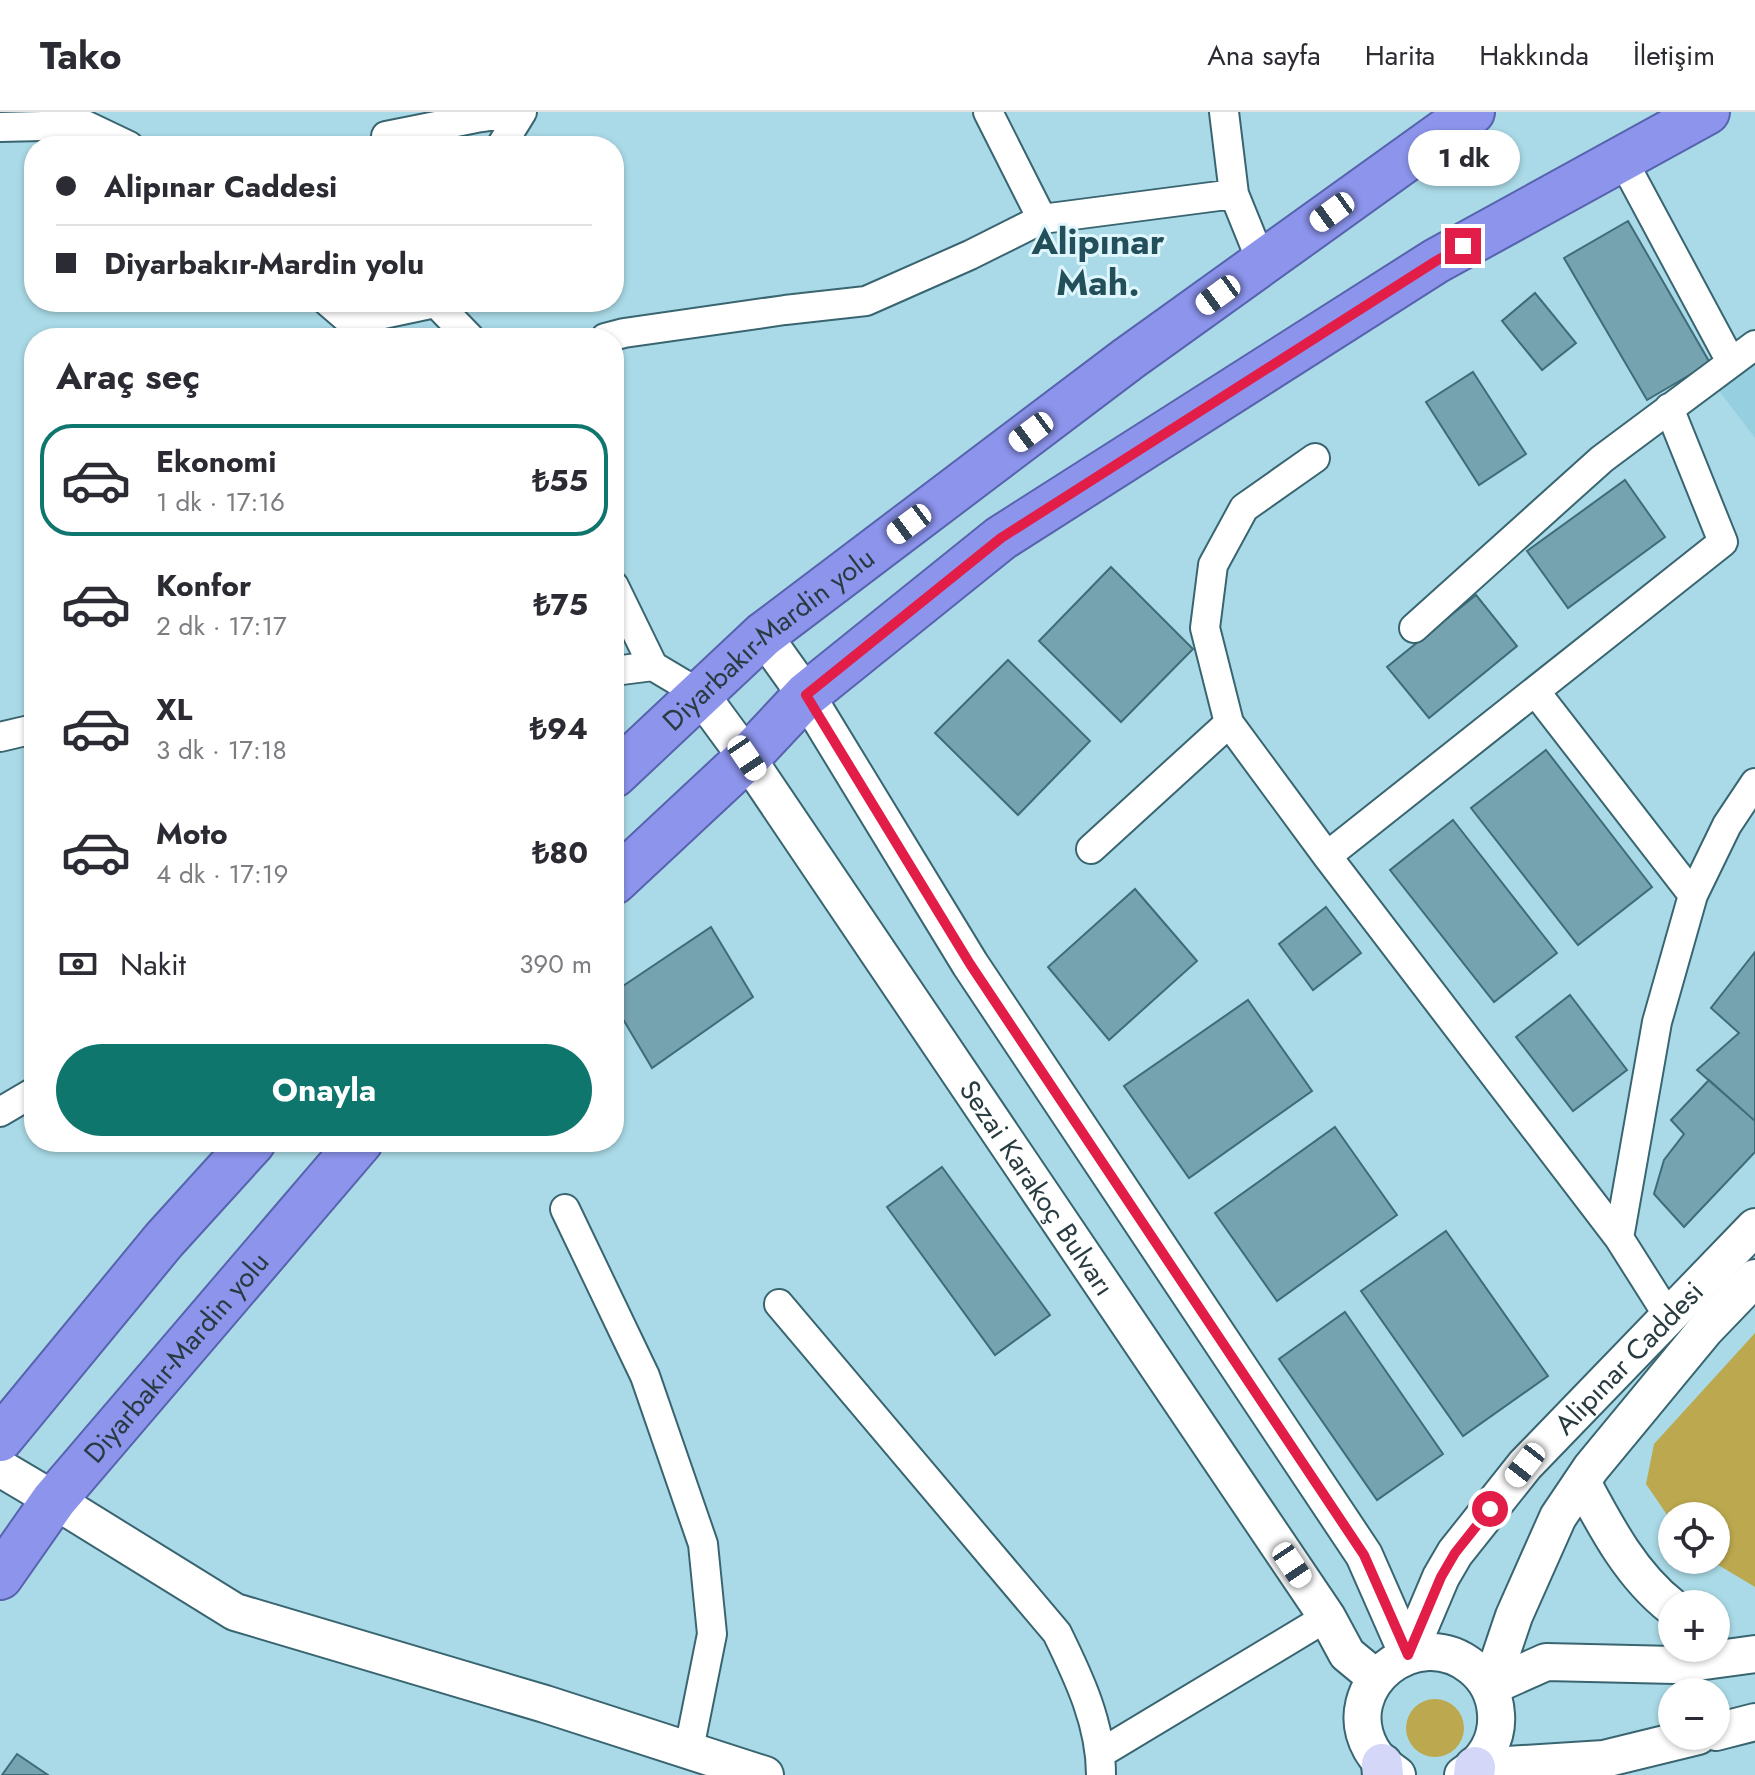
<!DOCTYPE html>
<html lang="tr">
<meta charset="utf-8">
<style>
:root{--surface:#fff;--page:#f7f7f7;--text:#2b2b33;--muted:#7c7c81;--line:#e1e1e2;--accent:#0f766e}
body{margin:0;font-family:Jost,sans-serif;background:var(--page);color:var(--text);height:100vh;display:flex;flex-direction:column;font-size:30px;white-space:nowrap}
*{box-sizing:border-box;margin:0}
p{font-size:26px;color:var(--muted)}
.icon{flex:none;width:44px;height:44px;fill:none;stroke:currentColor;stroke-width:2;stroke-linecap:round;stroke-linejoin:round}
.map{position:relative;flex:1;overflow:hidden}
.panel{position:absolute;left:24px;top:216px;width:600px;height:824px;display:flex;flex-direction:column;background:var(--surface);border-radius:32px;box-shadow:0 2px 6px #0004}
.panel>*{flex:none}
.guide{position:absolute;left:24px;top:24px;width:600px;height:176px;border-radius:32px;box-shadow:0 2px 6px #0004;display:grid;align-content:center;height:176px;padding:0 32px;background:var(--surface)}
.fabs{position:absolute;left:1658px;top:1390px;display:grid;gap:16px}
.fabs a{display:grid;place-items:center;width:72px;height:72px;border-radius:50%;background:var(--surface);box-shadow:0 2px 6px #0004;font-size:40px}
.end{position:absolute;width:36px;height:36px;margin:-18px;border:10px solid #e11d48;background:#fff;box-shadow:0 0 0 4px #fff}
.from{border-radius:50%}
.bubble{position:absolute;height:56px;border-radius:28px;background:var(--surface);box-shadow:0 2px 6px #0004;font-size:26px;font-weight:700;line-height:56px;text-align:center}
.car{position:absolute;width:24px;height:48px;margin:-24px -12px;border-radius:10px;box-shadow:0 0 6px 2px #0007;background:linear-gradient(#fff 24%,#345 0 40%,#fff 0 76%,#345 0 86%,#fff 0)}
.guide b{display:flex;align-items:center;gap:28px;height:76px;font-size:30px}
.guide b+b{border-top:2px solid var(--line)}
.guide i{width:20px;height:20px;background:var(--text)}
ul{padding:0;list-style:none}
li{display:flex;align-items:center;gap:24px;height:112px;margin:0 16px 12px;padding:0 16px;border:4px solid transparent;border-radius:32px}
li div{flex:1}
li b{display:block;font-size:30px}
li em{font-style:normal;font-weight:700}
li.current{border-color:var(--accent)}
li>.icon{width:72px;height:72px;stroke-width:1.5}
h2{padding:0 32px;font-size:36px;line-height:96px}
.pay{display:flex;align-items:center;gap:20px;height:88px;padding:0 32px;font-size:30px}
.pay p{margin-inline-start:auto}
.button{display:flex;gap:16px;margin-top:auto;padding:16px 32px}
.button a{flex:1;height:92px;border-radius:48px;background:var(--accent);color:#fff;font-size:32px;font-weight:700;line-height:92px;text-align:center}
header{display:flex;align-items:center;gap:48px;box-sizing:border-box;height:112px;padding:0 40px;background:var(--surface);border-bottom:2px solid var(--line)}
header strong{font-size:38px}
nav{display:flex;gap:44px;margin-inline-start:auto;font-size:28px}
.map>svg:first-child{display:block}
</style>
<header>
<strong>Tako</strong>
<nav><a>Ana sayfa</a><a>Harita</a><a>Hakkında</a><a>İletişim</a></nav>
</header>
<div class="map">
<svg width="1755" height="1663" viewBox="0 0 1755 1663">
<rect width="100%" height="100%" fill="#aadae7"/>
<path fill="#96cfdf" d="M1755,251V326L1717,276Z"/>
<path fill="#bca94f" d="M1755,1221V1475L1710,1448H1716V1404H1672V1410L1646,1372L1654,1332Z
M1406 1616a29 29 0 1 1 58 0a29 29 0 1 1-58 0Z"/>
<path fill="#75a3b0" stroke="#3f6c78" stroke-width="2" d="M1628,109L1710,251L1647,288L1564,146Z
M1535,181L1576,231L1542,258L1502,209Z
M1473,260L1526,342L1479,373L1426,290Z
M1625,368L1665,425L1568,496L1527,439Z
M1111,455L1193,537L1121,610L1039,529Z
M1476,483L1517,534L1429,606L1387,555Z
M1008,548L1090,629L1018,703L935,621Z
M1546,638L1652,775L1578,833L1471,696Z
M1453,708L1557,841L1494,890L1390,758Z
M1135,777L1197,849L1109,928L1048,855Z
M1326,795L1361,841L1313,878L1279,832Z
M711,815L753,885L652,956L614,892V880Z
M1755,840V1009L1697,958L1739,921L1711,896Z
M1570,883L1627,958L1573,999L1516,925Z
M1248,888L1312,979L1189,1066L1124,974Z
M1709,968L1755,1009V1040L1684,1115L1654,1082L1664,1048L1684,1022L1671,1008Z
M1335,1015L1397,1103L1277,1189L1215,1101Z
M942,1055L1050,1203L995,1243L887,1095Z
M1446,1119L1548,1264L1463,1324L1361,1179Z
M1345,1200L1443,1342L1377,1388L1279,1247Z
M17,1642L48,1663H2Z"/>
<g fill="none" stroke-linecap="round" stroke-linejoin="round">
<g stroke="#396571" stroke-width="32">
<path id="minor" d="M988,0L1042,107
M1224,0L1234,82L1262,151
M0,15L85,13L129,34
M386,24L476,6L517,0
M501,34L522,0
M1622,47L1731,250
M328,190L350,209L435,191
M435,190L470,226
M605,226L624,221L785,198L866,189L970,143L1042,107L1234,82
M1315,346L1244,396L1213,453L1205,516L1229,611L1327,744L1619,1126
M614,474L653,554L700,582
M1414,516L1602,347L1755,233
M614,559L653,554
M1535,579L1693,783
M0,625L34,617
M1091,737L1229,611
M1327,744L1723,430L1669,296
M0,1000L34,980
M565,1097L645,1264L703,1432L712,1522L689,1637
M779,1192L1057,1521C1079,1566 1101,1612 1101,1663
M1669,1205L1619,1126L1657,910L1693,783L1727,713L1755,671
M1101,1641L1327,1505"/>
</g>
<g stroke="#396571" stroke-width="40">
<g id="tertiary">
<path d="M763,523L806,583L970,852L1364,1443L1408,1543"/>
<path id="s1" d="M700,582L747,646L1327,1505L1347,1542L1376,1566"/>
<path d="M0,1356L54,1388L235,1500L545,1592L765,1663"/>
<path d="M1582,1370C1606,1415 1631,1463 1672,1495"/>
<path id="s2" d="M1408,1543L1441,1465L1455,1441L1525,1353L1755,1115"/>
<path d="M1490,1575L1514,1504L1558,1405L1591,1356L1705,1218L1755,1166"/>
<path d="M1490,1575L1546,1550L1675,1553L1755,1542"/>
<path d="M1716,1620L1755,1610"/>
<path d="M1475,1655L1604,1647L1698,1624"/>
<path d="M1397,1663C1387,1656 1377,1648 1371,1637C1336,1574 1417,1510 1472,1555C1487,1567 1495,1584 1496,1602C1498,1628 1484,1650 1463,1663"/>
</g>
</g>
<g stroke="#396571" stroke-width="44">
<path id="secondary" d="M1382,1652L1383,1663
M1474,1663L1475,1655"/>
</g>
<g stroke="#5763ad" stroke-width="48">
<g id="trunk">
<path id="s3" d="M614,663L763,523L1128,247L1472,0"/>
<path d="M614,770L747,646L806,583L1001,426L1436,149L1707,0"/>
<path d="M0,1327L164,1128L253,1030"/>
<path id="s4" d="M0,1465L54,1388L360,1030"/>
</g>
</g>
<use href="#minor" stroke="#fff" stroke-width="28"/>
<use href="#tertiary" stroke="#fff" stroke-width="36"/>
<use href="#secondary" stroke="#d4d7f8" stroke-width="40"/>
<use href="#trunk" stroke="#8c94ec" stroke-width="44"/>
</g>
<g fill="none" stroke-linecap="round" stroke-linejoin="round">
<path stroke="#e11d48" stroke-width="10" d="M1463,134L1436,149L1001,426L806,583L970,852L1364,1443L1408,1543L1441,1465L1455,1441L1490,1397"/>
</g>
<g text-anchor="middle" stroke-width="6" stroke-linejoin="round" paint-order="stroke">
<g font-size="28" fill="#283b41" stroke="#dff6fd">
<text dy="10" stroke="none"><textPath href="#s3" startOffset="206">Diyarbakır-Mardin yolu</textPath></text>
<text dy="10" stroke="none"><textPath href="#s1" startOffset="598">Sezai Karakoç Bulvarı</textPath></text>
<text dy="10" stroke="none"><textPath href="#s4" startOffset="282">Diyarbakır-Mardin yolu</textPath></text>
<text dy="10" stroke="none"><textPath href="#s2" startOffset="374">Alipınar Caddesi</textPath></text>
</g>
<g font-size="36" font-weight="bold" fill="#224f5a" stroke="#dff6fd">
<text x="1098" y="142">Alipınar<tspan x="1098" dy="41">Mah.</tspan></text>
</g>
</g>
</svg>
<div class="fabs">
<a><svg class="icon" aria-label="locate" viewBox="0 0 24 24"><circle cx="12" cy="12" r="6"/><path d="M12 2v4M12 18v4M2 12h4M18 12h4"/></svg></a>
<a>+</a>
<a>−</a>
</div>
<i class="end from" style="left:1490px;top:1397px"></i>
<i class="end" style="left:1463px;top:134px"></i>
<div class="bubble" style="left:1408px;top:18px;width:112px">1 dk</div>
<i class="car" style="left:1332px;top:100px;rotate:234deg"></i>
<i class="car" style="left:1218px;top:183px;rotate:234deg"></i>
<i class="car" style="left:1031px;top:320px;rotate:233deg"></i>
<i class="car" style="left:909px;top:412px;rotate:233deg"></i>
<i class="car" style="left:747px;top:646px;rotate:146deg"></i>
<i class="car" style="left:1525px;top:1353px;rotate:218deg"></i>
<i class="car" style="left:1292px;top:1453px;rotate:146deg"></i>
<div class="guide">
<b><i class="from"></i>Alipınar Caddesi</b>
<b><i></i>Diyarbakır-Mardin yolu</b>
</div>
<section class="panel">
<h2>Araç seç</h2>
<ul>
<li class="current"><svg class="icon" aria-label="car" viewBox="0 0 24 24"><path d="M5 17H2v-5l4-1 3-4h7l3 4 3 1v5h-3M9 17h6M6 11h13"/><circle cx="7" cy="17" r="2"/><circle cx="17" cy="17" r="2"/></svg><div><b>Ekonomi</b><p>1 dk · 17:16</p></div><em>₺55</em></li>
<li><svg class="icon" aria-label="car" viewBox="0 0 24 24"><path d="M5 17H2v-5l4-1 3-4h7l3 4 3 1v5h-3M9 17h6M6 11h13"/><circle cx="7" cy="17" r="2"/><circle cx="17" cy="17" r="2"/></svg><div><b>Konfor</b><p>2 dk · 17:17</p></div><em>₺75</em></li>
<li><svg class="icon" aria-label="car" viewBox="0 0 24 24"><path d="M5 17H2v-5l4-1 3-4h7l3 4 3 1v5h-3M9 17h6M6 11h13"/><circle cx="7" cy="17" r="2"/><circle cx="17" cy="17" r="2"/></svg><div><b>XL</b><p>3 dk · 17:18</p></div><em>₺94</em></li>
<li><svg class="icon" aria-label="car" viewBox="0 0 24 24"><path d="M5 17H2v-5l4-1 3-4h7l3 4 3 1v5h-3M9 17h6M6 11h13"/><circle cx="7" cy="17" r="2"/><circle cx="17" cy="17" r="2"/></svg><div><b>Moto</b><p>4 dk · 17:19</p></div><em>₺80</em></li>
</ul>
<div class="pay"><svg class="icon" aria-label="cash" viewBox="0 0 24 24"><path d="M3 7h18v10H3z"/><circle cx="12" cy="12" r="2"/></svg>Nakit<p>390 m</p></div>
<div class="button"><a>Onayla</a></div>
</section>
</div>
